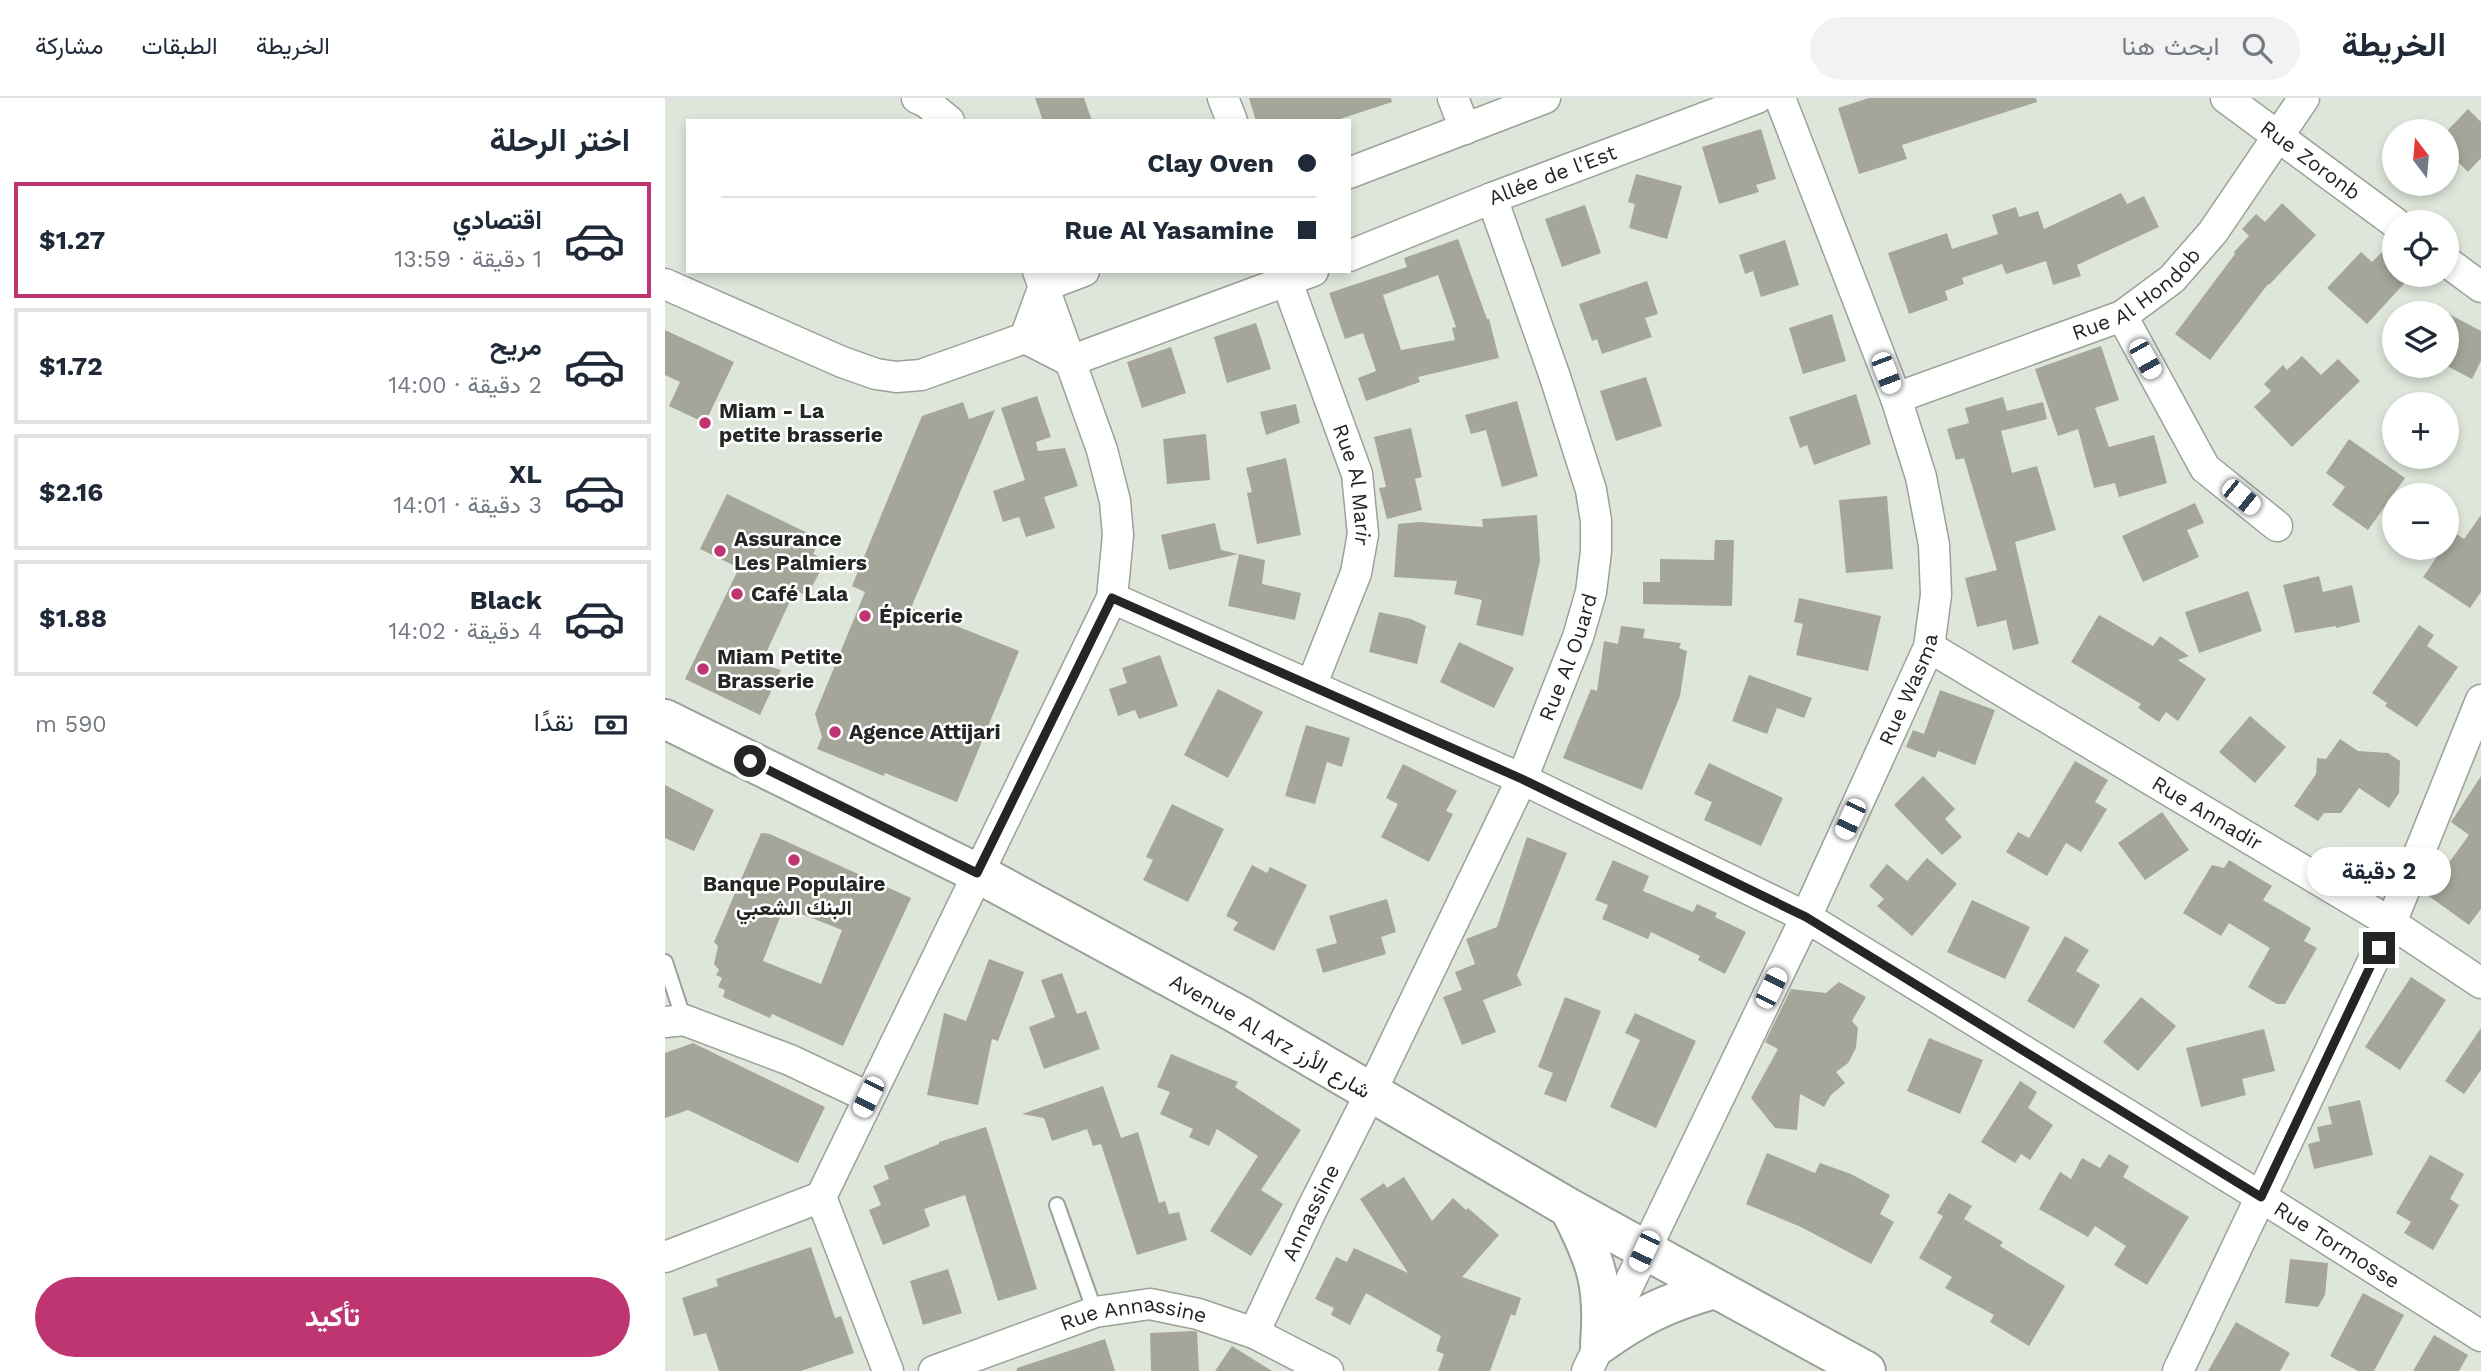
<!DOCTYPE html>
<html lang="ar">
<meta charset="utf-8">
<style>
:root{--surface:#fff;--page:#f2f2f3;--text:#1f2937;--muted:#747a83;--line:#e0e1e3;--accent:#be3571}
body{margin:0;font-family:"Work Sans",Vazirmatn,sans-serif;background:var(--page);color:var(--text);direction:rtl;height:100vh;display:flex;flex-direction:column;font-size:26px;white-space:nowrap}
*{box-sizing:border-box;margin:0}
p{font-size:23px;color:var(--muted)}
.icon{flex:none;width:38px;height:38px;fill:none;stroke:currentColor;stroke-width:2;stroke-linecap:round;stroke-linejoin:round}
.map{position:relative;flex:1;overflow:hidden;direction:ltr}
.panel{display:flex;flex-direction:column;background:var(--surface);width:665px}
.panel>*{flex:none}
.hud{position:absolute;left:21px;top:21px;width:665px;height:154px;border-radius:0px;box-shadow:0 4px 10px #0003;direction:rtl;display:grid;align-content:center;height:154px;padding:0 35px;background:var(--surface)}
.needle{width:46px;rotate:344deg}
.tools{position:absolute;left:1717px;top:21px;display:grid;gap:14px}
.tools a{display:grid;place-items:center;width:77px;height:77px;border-radius:50%;background:var(--surface);box-shadow:0 4px 10px #0003;font-size:35px}
.end{position:absolute;width:32px;height:32px;margin:-16px;border:9px solid #232622;background:#fff;box-shadow:0 0 0 4px #fff}
.from{border-radius:50%}
.bubble{position:absolute;height:49px;border-radius:24px;background:var(--surface);box-shadow:0 4px 10px #0003;font-size:23px;font-weight:700;line-height:49px;text-align:center;direction:rtl}
.car{position:absolute;width:21px;height:42px;margin:-21px -10px;border-radius:9px;box-shadow:0 0 5px 2px #0007;background:linear-gradient(#fff 24%,#345 0 40%,#fff 0 76%,#345 0 86%,#fff 0)}
.hud b{display:flex;align-items:center;gap:24px;height:66px;font-size:26px}
.hud b+b{border-top:2px solid var(--line)}
.hud i{width:18px;height:18px;background:var(--text)}
ul{padding:0;list-style:none}
li{display:flex;align-items:center;gap:21px;height:116px;margin:0 14px 10px;padding:0 21px;border:4px solid var(--line);border-radius:0px}
li div{flex:1}
li b{display:block;font-size:26px}
li em{font-style:normal;font-weight:700}
li.active{border-color:var(--accent)}
li>.icon{width:63px;height:63px;stroke-width:1.5}
h2{padding:0 35px;font-size:32px;line-height:84px}
.pay{display:flex;align-items:center;gap:18px;height:77px;padding:0 35px;font-size:26px}
.pay p{margin-inline-start:auto}
.primary-button{display:flex;gap:14px;margin-top:auto;padding:14px 35px}
.primary-button a{flex:1;height:80px;border-radius:42px;background:var(--accent);color:#fff;font-size:28px;font-weight:700;line-height:80px;text-align:center}
header{display:flex;align-items:center;gap:42px;box-sizing:border-box;height:98px;padding:0 35px;background:var(--surface);border-bottom:2px solid var(--line)}
header strong{font-size:33px}
nav{display:flex;gap:38px;margin-inline-start:auto;font-size:24px}
.search{width:490px;height:63px;background:var(--page);display:flex;align-items:center;gap:18px;box-sizing:border-box;padding:0 24px;border-radius:38px;color:var(--muted);font-size:26px}
main{display:flex;flex:1;min-height:0}
.map>svg:first-child{display:block}
</style>
<header>
<strong>الخريطة</strong>
<div class="search"><svg class="icon" aria-label="search" viewBox="0 0 24 24"><circle cx="10" cy="10" r="6"/><path d="M15 15l6 6"/></svg>ابحث هنا</div>
<nav><a>الخريطة</a><a>الطبقات</a><a>مشاركة</a></nav>
</header>
<main>
<div class="map">
<svg width="1816" height="1273" viewBox="0 0 1816 1273">
<rect width="100%" height="100%" fill="#dee6db"/>
<path fill="#a5a699" fill-rule="evenodd" d="M370,0H419L427,23H378Z
M584,0H726L727,4L669,23H591Z
M1204,0H1371L1372,4L1237,47L1242,61L1194,76L1173,10Z
M1803,11L1816,24V60L1803,74L1782,53V33Z
M1096,31L1111,81L1091,87L1094,94L1054,106L1037,49Z
M971,76L1017,88L1002,141L964,130L970,106L963,104Z
M1456,95L1462,106L1479,98L1494,129L1412,167L1416,178L1388,187L1381,163L1341,176L1337,166L1297,180L1299,186L1280,193L1283,202L1244,216L1223,155L1282,135L1287,151L1333,136L1327,117L1351,109L1354,119L1373,113L1379,131Z
M1617,105L1651,137L1604,187L1603,186L1545,262L1510,236L1570,156L1569,154L1584,138L1577,131L1591,116L1600,124Z
M920,107L936,155L897,169L880,121Z
M793,141L822,221H824L834,260L753,279L755,284L701,303L693,280L711,273L698,235L680,241L664,195L742,169L739,160ZM773,177L791,229L787,230L790,242L736,252L718,197Z
M1120,142L1134,187L1096,199L1088,173L1080,176L1074,157Z
M1696,154L1707,164L1717,154L1729,165V177H1747L1702,226L1662,190Z
M982,183L993,216L980,220L987,239L937,256L932,241L927,243L914,206Z
M1782,215L1816,233V263L1807,281L1782,268Z
M1167,216L1181,263L1138,276L1124,230Z
M591,225L606,271L562,285L549,239Z
M0,232L69,264L40,325L4,308L15,284L0,277Z
M1436,248L1454,302L1430,310L1444,349L1489,337L1502,385L1454,399L1450,385L1429,390L1413,331L1393,338L1370,271Z
M506,249L521,295L477,310L462,264Z
M1637,258L1656,277L1673,261L1695,283L1627,349L1589,309L1606,293L1599,286L1618,267L1622,272Z
M981,279L997,328L951,343L935,293Z
M1191,296L1206,346L1149,367L1142,347L1135,350L1124,319Z
M372,298L386,339L371,344L373,353L400,350L413,388L379,399L390,430L361,439L354,419L338,424L328,393L360,382L336,310Z
M1338,299L1342,313L1378,304L1382,321L1336,333L1347,375L1372,368L1391,432L1350,444L1374,546L1348,552L1341,522L1312,529L1300,480L1332,472L1299,360L1291,362L1282,331L1304,325L1300,310Z
M852,303L873,378L837,389L821,332L806,336L800,317Z
M298,304L304,321L330,312L246,510L354,553L292,704L220,675L219,678L152,651L157,639L150,616L200,494L187,488L257,318Z
M631,306L635,325L601,337L595,314Z
M746,330L757,379L750,381L757,412L722,421L714,390L721,389L709,339Z
M541,336L545,382L502,386L498,341Z
M1684,341L1740,380L1703,432L1667,407L1680,389L1661,375Z
M621,360L636,437L592,446L582,395L587,394L581,370Z
M62,396L155,441L148,456L161,462L142,498L130,492L96,566L116,572L95,617L20,581L74,470L35,451Z
M1222,398L1228,471L1181,475L1174,402Z
M1530,405L1539,425L1522,432L1534,459L1478,484L1457,438Z
M872,417L875,463L858,538L811,527L817,502L789,496L792,483L729,479L733,426L754,424L818,429L817,421Z
M1816,417V494L1805,510L1758,479L1778,450H1782V430L1799,441Z
M550,425L556,452L573,456L504,472L496,437Z
M1050,442H1069L1067,508L978,506V484H995V461L1049,462Z
M574,456L600,462L597,486L636,495L630,522L563,508Z
M1654,478L1658,494L1687,487L1695,524L1671,530V528L1630,535L1618,487Z
M1583,493L1597,533L1534,555L1520,514Z
M1134,500L1216,518L1203,573L1131,557L1138,526L1129,524Z
M714,514L746,521L761,528L752,566L704,554Z
M1434,517L1488,548L1495,538L1524,558L1513,562L1541,581L1513,623L1501,614L1494,624L1473,610L1476,606L1406,564Z
M1754,527L1769,537L1762,548L1793,569L1752,629L1720,608L1722,605L1707,595Z
M956,528L980,531L978,540L1016,545L1014,550L1022,553L1015,598L977,692L898,660L926,591L932,593L939,543L953,546Z
M794,544L849,570L829,610L775,584Z
M495,557L513,608L474,621L470,612L453,618L444,591L462,585L457,570Z
M1084,577L1147,600L1139,620L1112,610L1102,636L1067,623Z
M553,591L598,614L563,680L519,657Z
M1275,592L1330,612L1310,667L1273,653L1270,660L1241,649L1248,632L1259,636Z
M1585,618L1621,649L1590,685L1554,654Z
M641,627L685,640L677,669L662,664L650,706L620,698Z
M1675,641L1693,653L1723,655L1735,663L1734,695L1724,710L1694,690L1676,715H1659L1653,723L1629,708L1651,676L1652,660L1661,661Z
M1410,663L1443,682L1430,704L1442,711L1416,754L1401,745L1382,778L1341,754L1353,734L1364,740Z
M1044,665L1118,700L1096,748L1039,722L1047,704L1029,696Z
M738,666L792,693L781,713L788,716L764,764L716,739L733,706L721,700Z
M1258,678L1290,711L1280,721L1297,739L1277,757L1229,707Z
M1816,678V811L1804,827L1761,796L1804,737L1786,724Z
M0,687L49,712L29,753L0,740Z
M507,706L559,731L523,804L478,782L488,762L481,759Z
M1497,714L1524,752L1480,782L1453,745Z
M96,735L105,736L246,800L178,948L107,916L105,920L58,899L60,892L53,889L57,880L51,877L54,872L49,866L53,848L49,844ZM119,809L177,832L156,886L98,863Z
M862,739L902,755L852,877L857,887L818,902L831,934L797,947L778,899L797,892L790,874L810,866L801,841L832,829Z
M1262,760L1292,786L1247,838L1212,808L1219,801L1204,788L1222,766L1242,783Z
M948,762L984,778L978,793L1028,814L1032,806L1052,815L1050,819L1081,834L1060,876L1033,862L1035,858L986,834L983,841L937,821L943,807L930,802Z
M1564,762L1607,788L1598,802L1646,830L1639,843L1652,850L1620,906H1612L1583,889L1605,850L1564,825L1556,838L1518,815L1547,767L1559,770Z
M587,767L602,775L605,769L642,787L609,853L568,832L573,824L561,818Z
M722,801L731,834L716,839L721,856L658,875L651,851L672,845L664,818Z
M1307,802L1365,829L1340,881L1282,854Z
M1400,838L1424,852L1411,873L1435,887L1409,931L1362,903Z
M324,861L359,874L333,943L327,941L313,1007L262,997L279,915L301,923Z
M397,875L412,916L421,913L435,951L379,971L364,929L390,919L376,882Z
M1746,879L1781,902L1735,972L1700,949Z
M1174,884L1201,899L1187,923L1193,930L1191,950L1183,965L1171,974L1180,985L1166,997L1159,1009L1135,996L1132,1032L1110,1030L1086,1000L1113,951L1100,944L1126,891L1161,895Z
M900,899L936,913L901,1004L879,996L888,975L873,969Z
M1476,899L1511,928L1473,973L1438,944Z
M970,915L1031,943L991,1030L945,1009L975,942L960,935Z
M1816,930V972L1799,996L1780,983Z
M1599,931L1610,973L1577,981L1581,997L1536,1009L1521,950Z
M1264,940L1318,962L1295,1016L1242,993Z
M28,945L160,1009L133,1065L23,1012L0,1020V955Z
M506,956L573,984L570,989L636,1032L596,1092L618,1106L586,1158L545,1133L593,1058L552,1031L544,1048L524,1039L528,1031L495,1016L505,994L492,989Z
M1355,983L1372,994L1363,1010L1388,1027L1365,1062L1356,1056L1350,1065L1316,1044Z
M438,988L456,1040L473,1034L494,1105L500,1103L504,1116L514,1114L522,1142L472,1157L436,1046L428,1048L422,1031L387,1043L379,1020L357,1016Z
M1695,1002L1708,1057L1649,1071L1643,1046L1655,1043L1652,1029L1667,1026L1663,1009Z
M321,1029L372,1191L333,1203L300,1097L259,1111L265,1128L218,1147L204,1112L216,1107L208,1088L224,1081L219,1068L274,1046V1044Z
M1102,1055L1150,1075L1155,1065L1186,1076L1225,1097L1215,1116L1229,1124L1206,1166L1136,1129L1081,1106Z
M1444,1056L1464,1068L1458,1079L1524,1119L1482,1187L1449,1167L1461,1148L1430,1128L1423,1139L1374,1111L1395,1074L1406,1081L1417,1060L1435,1070Z
M1765,1057L1799,1076L1785,1101L1794,1107L1768,1152L1739,1135L1746,1124L1731,1115Z
M739,1079L767,1123L788,1100L801,1112L803,1110L834,1137L797,1179L856,1200L850,1218L846,1216L825,1273H773L779,1256L771,1253L776,1238L701,1195L685,1227L666,1217L669,1210L650,1201L671,1159L682,1164L689,1150L743,1175L695,1101L719,1085L722,1090Z
M1284,1095L1307,1108L1299,1121L1338,1144L1335,1148L1400,1188L1364,1248L1325,1224L1329,1217L1280,1190L1287,1179L1254,1160L1278,1118L1272,1115Z
M146,1149L170,1220L176,1218L189,1255L136,1273H54L41,1235L29,1238L17,1200L53,1188L51,1181Z
M1625,1161L1663,1165L1660,1197L1653,1209L1620,1205Z
M283,1171L297,1215L258,1227L245,1183Z
M1698,1195L1739,1217L1709,1273H1693L1665,1258Z
M1571,1224L1625,1255L1615,1273H1543Z
M528,1233L532,1234L534,1273H486L485,1235Z
M1769,1237L1803,1257L1794,1273H1748Z
M440,1241L450,1273H352V1270Z
M567,1248L607,1273H550Z"/>
<g fill="none" stroke-linecap="round" stroke-linejoin="round">
<g stroke="#9aa297" stroke-width="18">
<path id="lane" d="M0,864L19,922
M392,1107L430,1214"/>
</g>
<g stroke="#9aa297" stroke-width="33">
<g id="street">
<path d="M252,0L261,4L284,23"/>
<path d="M558,0L567,23"/>
<path d="M788,0L800,31"/>
<path id="s1" d="M1561,0L1729,124"/>
<path d="M684,75L880,0"/>
<path id="s2" d="M684,158L827,100L1092,0"/>
<path d="M1782,164L1816,189"/>
<path id="s3" d="M622,184L692,376L698,436L691,475L646,588"/>
<path d="M0,186L177,264L211,276L231,279L256,277L360,240"/>
<path d="M1457,218L1540,370L1612,428"/>
<path d="M360,240L405,263L648,173"/>
<path d="M360,240L379,188L419,173"/>
<path id="s4" d="M1231,300L1457,218L1507,181L1548,134L1639,0"/>
<path id="s5" d="M447,500L857,681L1141,819L1596,1099L1816,1238"/>
<path id="s6" d="M1264,549L1726,825L1816,885"/>
<path d="M0,924L19,922L125,962L203,999"/>
<path d="M156,1099L223,1273"/>
<path d="M0,1159L156,1099L447,500L453,437L450,403L437,352L373,173"/>
<path id="s7" d="M589,1235L646,1113L705,996L857,681L913,539L926,494L931,453V423L926,392L890,279L827,100"/>
<path id="s8" d="M269,1273L430,1214L485,1206L533,1216L589,1235L663,1273"/>
<path id="s9" d="M922,1273L1141,819L1264,549L1271,497L1269,447L1256,379L1231,300L1115,0"/>
<path d="M1513,1273L1726,825L1816,602"/>
</g>
</g>
<g stroke="#9aa297" stroke-width="42">
<path id="secondary" d="M0,621L312,775L574,917L904,1110L1201,1273
M904,1110C931,1162 940,1187 935,1246
M935,1246C974,1218 1003,1204 1050,1191"/>
</g>
<use href="#lane" stroke="#fff" stroke-width="14"/>
<use href="#street" stroke="#fff" stroke-width="30"/>
<use href="#secondary" stroke="#fff" stroke-width="38"/>
</g>
<g fill="none" stroke-linecap="round" stroke-linejoin="round">
<path stroke="#232622" stroke-width="9" d="M85,663L312,775L447,500L857,681L1141,819L1596,1099L1714,850"/>
</g>
<g fill="#be3571" stroke="#fff" stroke-width="2.5">
<circle cx="40" cy="325" r="7"/>
<circle cx="55" cy="453" r="7"/>
<circle cx="72" cy="496" r="7"/>
<circle cx="200" cy="518" r="7"/>
<circle cx="38" cy="571" r="7"/>
<circle cx="170" cy="634" r="7"/>
<circle cx="129" cy="762" r="7"/>
</g>
<g text-anchor="middle" stroke-width="5" stroke-linejoin="round" paint-order="stroke">
<g font-size="21" fill="#232622" stroke="#fff">
<text dy="7" stroke="none"><textPath href="#s1" startOffset="105">Rue Zoronb</textPath></text>
<text dy="7" stroke="none"><textPath href="#s2" startOffset="219">Allée de l'Est</textPath></text>
<text dy="7" stroke="none"><textPath href="#s4" startOffset="264">Rue Al Hondob</textPath></text>
<text dy="7" stroke="none"><textPath href="#s3" startOffset="214">Rue Al Marir</textPath></text>
<text dy="7" stroke="none"><textPath href="#s7" startOffset="746">Rue Al Ouard</textPath></text>
<text dy="7" stroke="none"><textPath href="#s9" startOffset="754">Rue Wasma</textPath></text>
<text dy="7" stroke="none"><textPath href="#s6" startOffset="324">Rue Annadir</textPath></text>
<text transform="translate(605 938) rotate(30)" y="7">Avenue Al Arz شارع الأرز</text>
<text dy="7" stroke="none"><textPath href="#s7" startOffset="133">Annassine</textPath></text>
<text dy="7" stroke="none"><textPath href="#s5" startOffset="1388">Rue Tormosse</textPath></text>
<text dy="7" stroke="none"><textPath href="#s8" startOffset="210">Rue Annassine</textPath></text>
</g>
<g font-size="21" font-weight="bold" fill="#232622" stroke="#fff" text-anchor="start">
<text x="54" y="320">Miam - La<tspan x="54" dy="24">petite brasserie</tspan></text>
<text x="69" y="448">Assurance<tspan x="69" dy="24">Les Palmiers</tspan></text>
<text x="86" y="503">Café Lala</text>
<text x="214" y="525">Épicerie</text>
<text x="52" y="566">Miam Petite<tspan x="52" dy="24">Brasserie</tspan></text>
<text x="184" y="641">Agence Attijari</text>
<text x="129" y="793" text-anchor="middle">Banque Populaire<tspan x="129" dy="24">البنك الشعبي</tspan></text>
</g>
</g>
</svg>
<div class="tools">
<a><svg class="needle" viewBox="-14 -14 28 28"><path d="M0-13l5 13h-10z" fill="#e53935"/><path d="M0 13l5-13h-10z" fill="#747a83"/></svg></a>
<a><svg class="icon" aria-label="locate" viewBox="0 0 24 24"><circle cx="12" cy="12" r="6"/><path d="M12 2v4M12 18v4M2 12h4M18 12h4"/></svg></a>
<a><svg class="icon" aria-label="layers" viewBox="0 0 24 24"><path d="M12 4l9 5-9 5-9-5zM3 14l9 5 9-5"/></svg></a>
<a>+</a>
<a>−</a>
</div>
<i class="end from" style="left:85px;top:663px"></i>
<i class="end" style="left:1714px;top:850px"></i>
<div class="bubble" style="left:1642px;top:749px;width:144px">2 دقيقة</div>
<i class="car" style="left:1480px;top:261px;rotate:151deg"></i>
<i class="car" style="left:1221px;top:275px;rotate:159deg"></i>
<i class="car" style="left:1576px;top:399px;rotate:129deg"></i>
<i class="car" style="left:1185px;top:721px;rotate:205deg"></i>
<i class="car" style="left:1106px;top:890px;rotate:26deg"></i>
<i class="car" style="left:203px;top:999px;rotate:206deg"></i>
<i class="car" style="left:979px;top:1153px;rotate:205deg"></i>
<div class="hud">
<b><i class="from"></i>Clay Oven</b>
<b><i></i>Rue Al Yasamine</b>
</div>
</div>
<section class="panel">
<h2>اختر الرحلة</h2>
<ul>
<li class="active"><svg class="icon" aria-label="car" viewBox="0 0 24 24"><path d="M5 17H2v-5l4-1 3-4h7l3 4 3 1v5h-3M9 17h6M6 11h13"/><circle cx="7" cy="17" r="2"/><circle cx="17" cy="17" r="2"/></svg><div><b>اقتصادي</b><p>1 دقيقة · 13:59</p></div><em>$1.27</em></li>
<li><svg class="icon" aria-label="car" viewBox="0 0 24 24"><path d="M5 17H2v-5l4-1 3-4h7l3 4 3 1v5h-3M9 17h6M6 11h13"/><circle cx="7" cy="17" r="2"/><circle cx="17" cy="17" r="2"/></svg><div><b>مريح</b><p>2 دقيقة · 14:00</p></div><em>$1.72</em></li>
<li><svg class="icon" aria-label="car" viewBox="0 0 24 24"><path d="M5 17H2v-5l4-1 3-4h7l3 4 3 1v5h-3M9 17h6M6 11h13"/><circle cx="7" cy="17" r="2"/><circle cx="17" cy="17" r="2"/></svg><div><b>XL</b><p>3 دقيقة · 14:01</p></div><em>$2.16</em></li>
<li><svg class="icon" aria-label="car" viewBox="0 0 24 24"><path d="M5 17H2v-5l4-1 3-4h7l3 4 3 1v5h-3M9 17h6M6 11h13"/><circle cx="7" cy="17" r="2"/><circle cx="17" cy="17" r="2"/></svg><div><b>Black</b><p>4 دقيقة · 14:02</p></div><em>$1.88</em></li>
</ul>
<div class="pay"><svg class="icon" aria-label="cash" viewBox="0 0 24 24"><path d="M3 7h18v10H3z"/><circle cx="12" cy="12" r="2"/></svg>نقدًا<p>590 m</p></div>
<div class="primary-button"><a>تأكيد</a></div>
</section>
</main>
